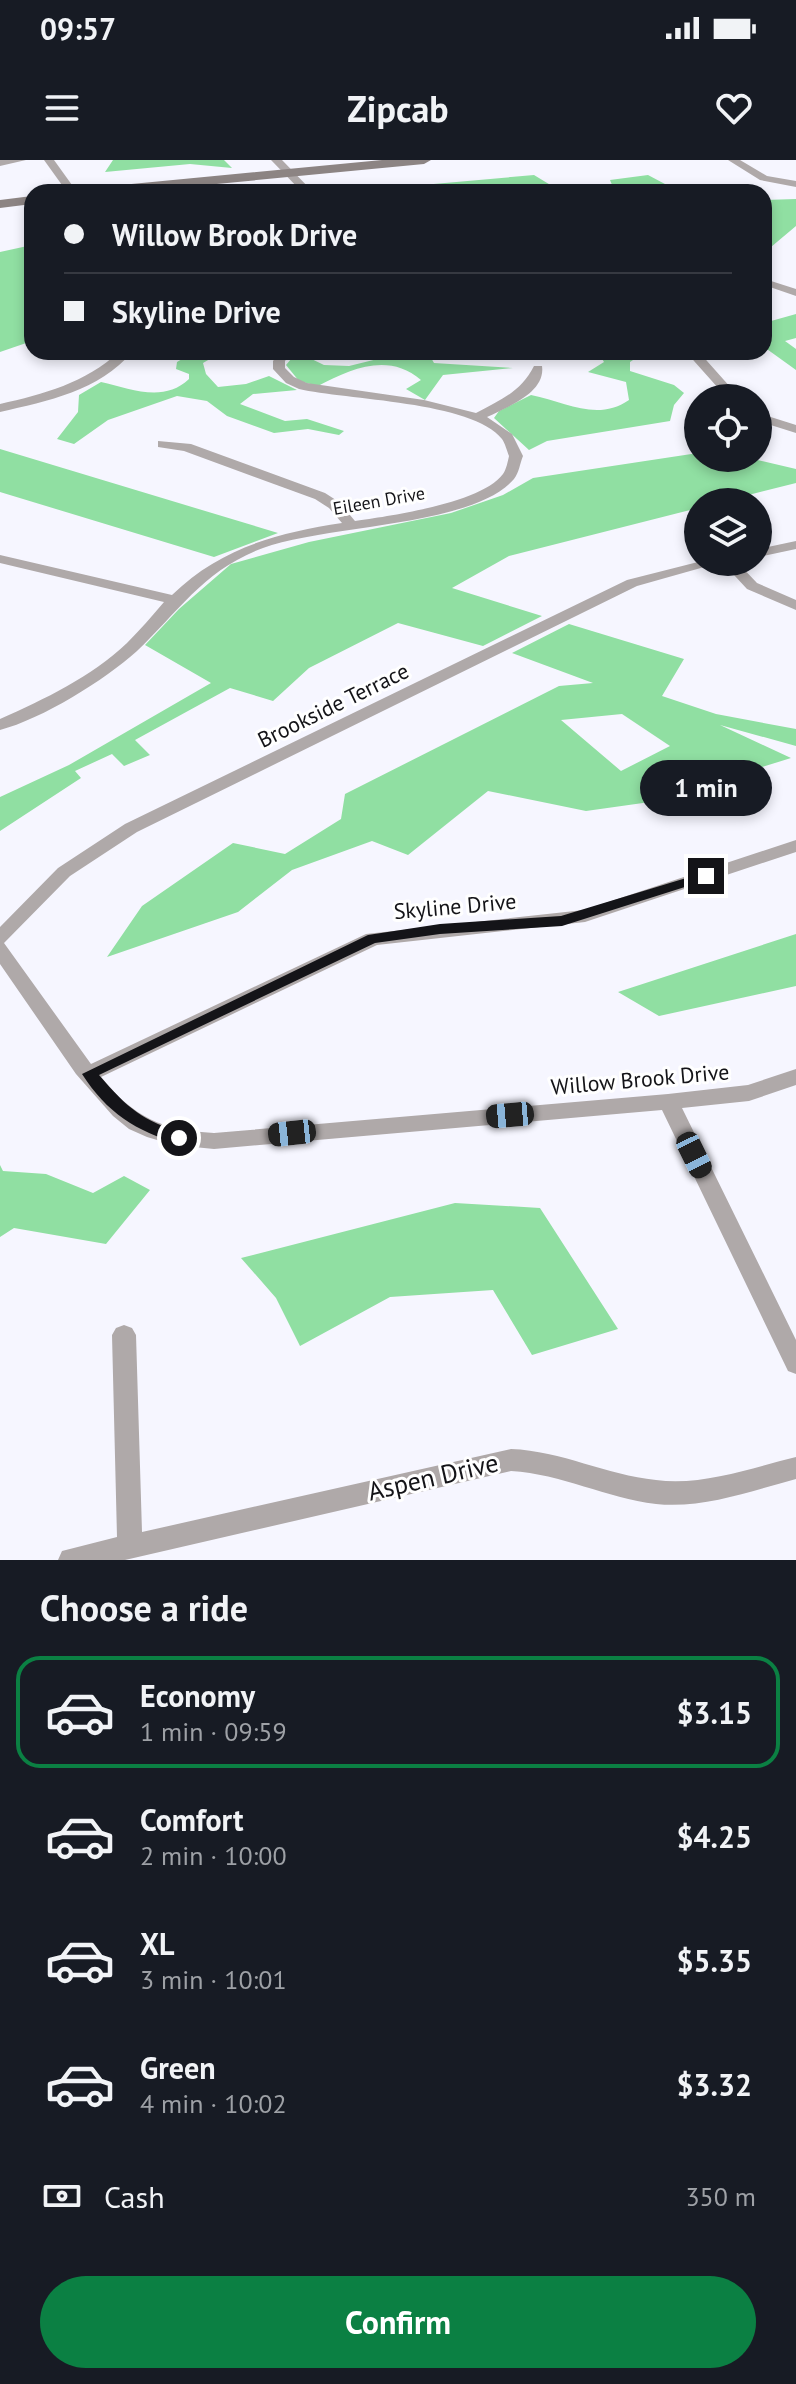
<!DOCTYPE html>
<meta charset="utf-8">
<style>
:root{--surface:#171b24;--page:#20242c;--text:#f1f3f6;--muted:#9ea1a6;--line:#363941;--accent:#0b8043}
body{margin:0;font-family:"PT Sans",sans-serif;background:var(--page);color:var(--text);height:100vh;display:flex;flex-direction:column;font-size:30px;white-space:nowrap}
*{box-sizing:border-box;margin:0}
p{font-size:26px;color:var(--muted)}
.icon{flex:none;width:44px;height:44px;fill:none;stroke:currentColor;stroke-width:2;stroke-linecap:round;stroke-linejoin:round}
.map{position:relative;height:1400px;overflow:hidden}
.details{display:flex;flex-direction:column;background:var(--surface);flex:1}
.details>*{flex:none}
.hud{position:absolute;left:24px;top:24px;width:748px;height:176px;border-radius:24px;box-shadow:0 4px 12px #0003;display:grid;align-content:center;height:176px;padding:0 40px;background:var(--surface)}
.buttons{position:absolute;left:684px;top:224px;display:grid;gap:16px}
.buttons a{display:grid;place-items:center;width:88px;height:88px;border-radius:50%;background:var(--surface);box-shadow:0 4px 12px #0003;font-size:40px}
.end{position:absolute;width:36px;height:36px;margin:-18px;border:10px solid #141418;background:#fff;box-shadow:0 0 0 4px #fff}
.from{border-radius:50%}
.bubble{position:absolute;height:56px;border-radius:28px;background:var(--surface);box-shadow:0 4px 12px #0003;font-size:26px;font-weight:700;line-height:56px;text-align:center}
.car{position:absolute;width:24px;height:48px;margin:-24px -12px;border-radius:10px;box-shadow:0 0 6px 2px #0007;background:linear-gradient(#222 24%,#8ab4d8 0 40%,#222 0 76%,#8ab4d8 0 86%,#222 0)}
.hud b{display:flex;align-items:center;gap:28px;height:76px;font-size:30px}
.hud b+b{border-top:2px solid var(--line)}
.hud i{width:20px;height:20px;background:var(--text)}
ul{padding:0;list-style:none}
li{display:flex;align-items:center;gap:24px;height:112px;margin:0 16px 12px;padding:0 24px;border:4px solid transparent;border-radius:24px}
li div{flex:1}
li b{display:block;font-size:30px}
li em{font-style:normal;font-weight:700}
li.current{border-color:var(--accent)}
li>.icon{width:72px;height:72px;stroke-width:1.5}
h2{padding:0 40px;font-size:36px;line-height:96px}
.pay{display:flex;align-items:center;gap:20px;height:88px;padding:0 40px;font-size:30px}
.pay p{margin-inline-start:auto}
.button{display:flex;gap:16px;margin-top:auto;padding:16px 40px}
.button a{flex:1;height:92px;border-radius:48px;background:var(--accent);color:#fff;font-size:32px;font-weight:700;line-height:92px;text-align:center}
.status{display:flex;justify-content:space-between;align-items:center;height:56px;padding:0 40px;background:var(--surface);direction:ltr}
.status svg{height:22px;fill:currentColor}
header{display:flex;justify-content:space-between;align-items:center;height:104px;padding:0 40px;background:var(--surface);font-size:36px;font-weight:700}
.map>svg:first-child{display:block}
</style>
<div class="status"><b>09:57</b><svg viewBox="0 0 49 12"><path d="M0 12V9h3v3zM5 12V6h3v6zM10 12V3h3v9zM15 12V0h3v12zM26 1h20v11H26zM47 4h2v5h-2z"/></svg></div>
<header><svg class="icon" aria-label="menu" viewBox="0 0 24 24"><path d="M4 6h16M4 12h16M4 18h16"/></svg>Zipcab<svg class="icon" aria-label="heart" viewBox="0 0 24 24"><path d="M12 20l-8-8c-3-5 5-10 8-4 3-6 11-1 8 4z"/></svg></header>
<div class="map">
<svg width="796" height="1400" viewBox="0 0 796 1400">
<rect width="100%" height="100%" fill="#f6f6ff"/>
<path fill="#90dfa2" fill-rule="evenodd" d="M113,0H224L232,8L190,4L105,12Z
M534,15L562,32H375L377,29Z
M648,15L680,32H615L610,20Z
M796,39V66L771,87L764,88V40Z
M32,85V181L0,192V92Z
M796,154V178L785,181L796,189V210L764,187V163Z
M194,192H273L270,195L215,196L203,203L206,214L218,227L246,224L269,216L297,230L253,234L240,244L285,261L307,259L344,271L339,275L308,269L274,273L227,256L207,241L177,236L108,260L74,284L57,279L78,252L79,235L101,222C131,229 164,243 189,219V214L176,209L177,202Z
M297,192L324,205L349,206L406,192H459L430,196L434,203L513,208L443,215L425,240L406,229L421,220C388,192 351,209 318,226L299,221L286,205Z
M598,192H645L630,202V211L674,225L684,233L674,245L670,261L547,281L529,290L494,258L499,251L531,235C566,242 597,262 629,240L626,222L588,212L604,202Z
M0,289L278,373L214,397L0,332Z
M698,293V298H749L796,309V323L721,342H698V348L509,396L452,428L542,456L483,486L398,463L309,508L273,541L230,528L135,580L150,595L124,606L112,594L75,611L81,618L0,671V637L69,605L211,523L145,485L179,449L231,404L309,382L451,353L503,335L533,318Z
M569,464L684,499L662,536L716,554L796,569V586L720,565L791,598L650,642L586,651L488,631L408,695L372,681L292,710L238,752L107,797L142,746L233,683L285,694L341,659L345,634L559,526L593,523L512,493ZM622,554L670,586L621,611L561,560Z
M796,774V826L659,856L618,832Z
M0,1005L3,1011L46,1014L93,1033L124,1016L150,1030L106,1084L14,1068L0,1077Z
M455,1043L540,1048L618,1169L532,1195L493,1130L390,1137L300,1186L276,1138L241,1098Z"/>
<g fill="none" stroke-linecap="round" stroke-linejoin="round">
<path fill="#afa9a9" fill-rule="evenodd" d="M0,0H26L0,6Z
M44,0H54L77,32H67Z
M271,0H282L313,32H302Z
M728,0H740L767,16L796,21V27L760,20Z
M771,121L796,129V136L767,126V122Z
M119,192H132C99,231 48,241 0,252V244C44,234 85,223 119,192Z
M280,192H292L285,201V208L294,217L307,223L424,240L476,253C500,240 521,232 534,206H542C546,233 507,247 487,257L512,274L523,296C520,303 519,313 514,319C473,367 324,365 263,388C204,410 180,450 137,491C105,520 42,559 0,570V559C45,539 91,517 127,483C140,470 152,456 164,442L0,403V395L172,435C220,388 277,373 342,363L329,348L315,339L184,291L158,287V281L191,284L325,333L339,342L355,361C390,356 482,343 503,314C506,310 508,301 509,296C507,291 505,283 502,279C473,241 345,240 299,229L286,223L273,209V201Z
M686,192H699L740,238H727Z
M758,253L796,265V273L758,261Z
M796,381V389L758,397V389Z
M698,402H737L757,423L796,440V450L747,429L722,402L637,426L137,672L70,716L4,783L91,904L366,774L584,750L796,680V692L585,762L377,785L101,917C135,958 161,970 214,973L668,934L748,925L796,909V925L749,941L682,948L796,1180V1214L788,1211L662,950L214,989L174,985L147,977L129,969L113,956L76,914L0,804V767L58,708L125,664L627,420Z
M124,1165L132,1168L136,1175L142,1372L511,1289C562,1291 606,1315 656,1320C703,1326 751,1308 796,1297V1319C751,1331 703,1349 656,1344C606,1338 562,1314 511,1311L125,1400H58L62,1391L117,1377L112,1175L116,1168Z"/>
<path fill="#8c8483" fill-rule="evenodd" d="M382,0H431L424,4L133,32H83L90,28Z
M32,36V44L0,48V40Z"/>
</g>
<path fill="#141418" d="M706,712L710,713V719L562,766L440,774L375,783L99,915C128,949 142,960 185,974V982L179,984C136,971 107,953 82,914L368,775L440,764L561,756Z"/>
<g text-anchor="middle" stroke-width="6" stroke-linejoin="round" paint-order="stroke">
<g font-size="18" fill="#141418" stroke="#fff">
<text transform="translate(379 341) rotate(-10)" y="6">Eileen Drive</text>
</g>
<g font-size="22" fill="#141418" stroke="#fff">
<text transform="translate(333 545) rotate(-26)" y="8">Brookside Terrace</text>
<text transform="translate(455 746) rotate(-5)" y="8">Skyline Drive</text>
<text transform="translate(640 919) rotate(-5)" y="8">Willow Brook Drive</text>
</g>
<g font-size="26" fill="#141418" stroke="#fff">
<text transform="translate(433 1317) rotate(-13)" y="9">Aspen Drive</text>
</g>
</g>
</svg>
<div class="buttons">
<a><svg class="icon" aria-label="locate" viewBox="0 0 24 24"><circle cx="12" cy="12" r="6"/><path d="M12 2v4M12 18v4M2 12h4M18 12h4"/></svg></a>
<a><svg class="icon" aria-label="layers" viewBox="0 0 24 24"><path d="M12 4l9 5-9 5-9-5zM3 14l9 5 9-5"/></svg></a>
</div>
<i class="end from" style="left:179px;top:978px"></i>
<i class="end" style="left:706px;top:716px"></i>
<div class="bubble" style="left:640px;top:600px;width:132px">1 min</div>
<i class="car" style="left:510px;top:955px;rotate:265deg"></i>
<i class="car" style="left:292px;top:973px;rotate:264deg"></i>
<i class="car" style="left:694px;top:995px;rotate:154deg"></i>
<div class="hud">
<b><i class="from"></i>Willow Brook Drive</b>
<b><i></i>Skyline Drive</b>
</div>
</div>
<section class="details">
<h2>Choose a ride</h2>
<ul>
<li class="current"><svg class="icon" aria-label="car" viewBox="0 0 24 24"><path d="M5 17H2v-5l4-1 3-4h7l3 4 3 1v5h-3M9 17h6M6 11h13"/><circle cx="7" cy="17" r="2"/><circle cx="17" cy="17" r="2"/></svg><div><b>Economy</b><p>1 min · 09:59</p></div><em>$3.15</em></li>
<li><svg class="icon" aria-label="car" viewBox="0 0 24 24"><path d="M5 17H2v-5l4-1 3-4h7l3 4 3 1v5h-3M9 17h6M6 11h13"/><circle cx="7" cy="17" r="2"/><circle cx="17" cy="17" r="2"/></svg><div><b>Comfort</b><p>2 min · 10:00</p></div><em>$4.25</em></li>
<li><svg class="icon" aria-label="car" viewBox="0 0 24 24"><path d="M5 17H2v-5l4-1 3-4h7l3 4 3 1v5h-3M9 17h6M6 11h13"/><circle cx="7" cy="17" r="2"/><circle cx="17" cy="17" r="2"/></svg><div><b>XL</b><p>3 min · 10:01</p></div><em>$5.35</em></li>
<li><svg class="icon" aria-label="car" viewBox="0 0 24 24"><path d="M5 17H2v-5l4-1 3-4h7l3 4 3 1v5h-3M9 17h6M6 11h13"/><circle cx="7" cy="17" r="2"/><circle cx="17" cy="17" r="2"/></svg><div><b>Green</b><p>4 min · 10:02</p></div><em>$3.32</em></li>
</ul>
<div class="pay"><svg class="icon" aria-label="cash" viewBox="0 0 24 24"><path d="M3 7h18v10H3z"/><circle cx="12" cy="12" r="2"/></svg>Cash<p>350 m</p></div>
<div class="button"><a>Confirm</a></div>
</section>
